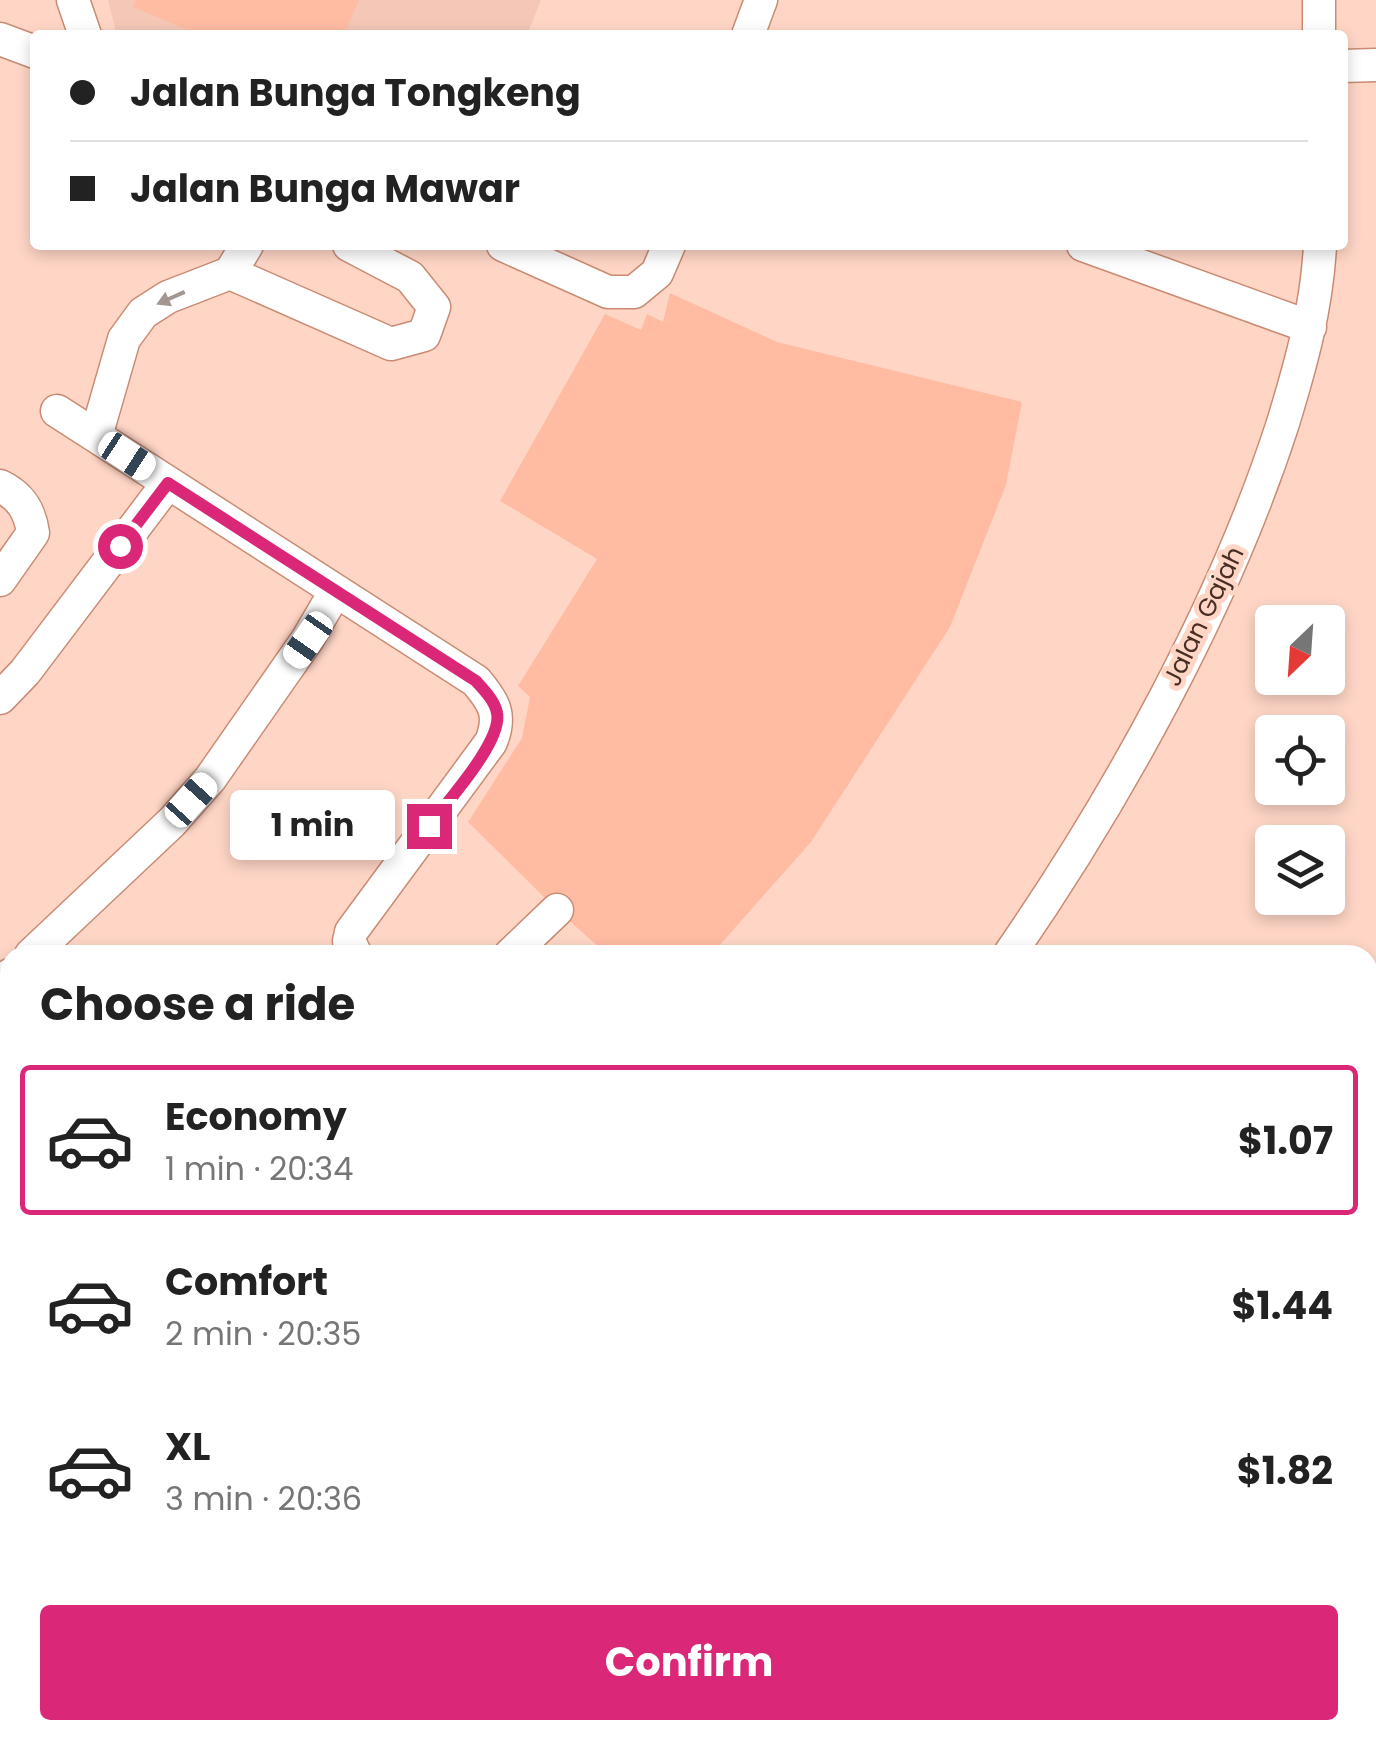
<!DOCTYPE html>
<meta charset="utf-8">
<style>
:root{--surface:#fff;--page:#f6f6f6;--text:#222;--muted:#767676;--line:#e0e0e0;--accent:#db2777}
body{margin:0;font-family:Poppins,sans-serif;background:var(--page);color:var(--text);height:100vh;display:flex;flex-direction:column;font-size:38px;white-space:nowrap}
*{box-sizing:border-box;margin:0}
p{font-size:32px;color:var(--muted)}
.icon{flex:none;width:55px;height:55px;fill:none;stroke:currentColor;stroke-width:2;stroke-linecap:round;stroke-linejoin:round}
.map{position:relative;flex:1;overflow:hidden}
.panel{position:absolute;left:0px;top:945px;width:1378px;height:795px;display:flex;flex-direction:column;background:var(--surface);border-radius:30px 30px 0 0;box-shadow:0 5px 15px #0003}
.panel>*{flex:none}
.banner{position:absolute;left:30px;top:30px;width:1318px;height:220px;border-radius:10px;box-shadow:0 5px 15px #0003;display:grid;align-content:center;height:220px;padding:0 40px;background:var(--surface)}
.needle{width:65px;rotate:205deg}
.buttons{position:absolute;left:1255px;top:605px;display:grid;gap:20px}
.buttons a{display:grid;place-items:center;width:90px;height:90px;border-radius:10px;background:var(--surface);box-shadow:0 5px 15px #0003;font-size:50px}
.end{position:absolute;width:45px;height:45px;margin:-22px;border:12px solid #db2777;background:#fff;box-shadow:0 0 0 5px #fff}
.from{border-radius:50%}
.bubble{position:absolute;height:70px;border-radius:10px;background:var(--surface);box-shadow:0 5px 15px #0003;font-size:32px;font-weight:700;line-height:70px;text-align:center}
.car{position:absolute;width:30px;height:60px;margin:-30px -15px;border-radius:12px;box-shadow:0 0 8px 2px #0007;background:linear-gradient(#fff 24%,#345 0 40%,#fff 0 76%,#345 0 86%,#fff 0)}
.banner b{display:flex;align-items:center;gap:35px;height:95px;font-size:38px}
.banner b+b{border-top:2px solid var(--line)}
.banner i{width:25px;height:25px;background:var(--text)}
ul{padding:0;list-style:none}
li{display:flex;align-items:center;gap:30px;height:150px;margin:0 20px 15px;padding:0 20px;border:5px solid transparent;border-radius:10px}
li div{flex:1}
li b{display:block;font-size:38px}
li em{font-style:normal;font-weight:700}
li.active{border-color:var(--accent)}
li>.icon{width:90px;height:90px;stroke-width:1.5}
h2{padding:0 40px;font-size:45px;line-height:120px}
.primary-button{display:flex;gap:20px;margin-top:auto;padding:20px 40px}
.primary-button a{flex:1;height:115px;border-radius:10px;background:var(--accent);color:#fff;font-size:40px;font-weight:700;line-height:115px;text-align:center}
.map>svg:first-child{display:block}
</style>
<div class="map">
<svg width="1376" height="1740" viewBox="0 0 1376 1740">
<rect width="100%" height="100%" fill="#ffd6c6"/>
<path fill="#f4c7b6" d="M108,0H541L527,35H117Z"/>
<path fill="#ffbca3" d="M136,0H359L344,35H200L133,7Z
M670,293L777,342L1022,402L1006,485L950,627L811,842L711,955H608L557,910L468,822L522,738L530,697L518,686L597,559L500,501L605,314L641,330L647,314L663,322Z
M1011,1730H1112L1126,1740H1007Z"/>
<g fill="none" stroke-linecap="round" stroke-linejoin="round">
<g stroke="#ca8b73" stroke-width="35">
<path id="minor" d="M73,0L85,35
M1319,0V35
M748,35L761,0
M0,39L35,52
M1342,66L1376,65
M503,245L608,292H634L657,273L669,245
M1083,245L1310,327
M230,273L391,344L424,335L434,307L410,277L349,245
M57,411L476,681C494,702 502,715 491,742L351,932L349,941L356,955
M96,436L124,339L143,313L168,297L230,273L247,245
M0,486C21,496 30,511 33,533L0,580
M0,698L25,672L168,483
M31,955L172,822L210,779L307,640L335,592
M510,955L557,910
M1009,955C1118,797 1224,606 1283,423C1301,364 1317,307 1320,245
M0,985L10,975
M1368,1050L1376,1039
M0,1165L10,1177
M0,1424L10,1416
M1368,1455L1376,1441
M265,1730L278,1740
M805,1730L819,1740
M1143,1730L1157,1740
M119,1740L130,1730
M991,1740L996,1730
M1237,1740L1245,1730
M1334,1740L1350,1730"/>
</g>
<use href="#minor" stroke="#fff" stroke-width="32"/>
</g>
<defs><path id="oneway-solid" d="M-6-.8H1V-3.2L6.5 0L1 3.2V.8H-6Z" transform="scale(2.5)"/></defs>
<use fill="#a39691" href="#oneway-solid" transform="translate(171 298) rotate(156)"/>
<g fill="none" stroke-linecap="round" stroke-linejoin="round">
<path stroke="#db2777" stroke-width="12" d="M120,546L168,483L476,681C484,690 495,701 497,713C503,741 446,803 429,826"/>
</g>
<g text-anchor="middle" stroke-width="10" stroke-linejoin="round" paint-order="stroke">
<g font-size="25" fill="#472d23" stroke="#ffd6c6">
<text transform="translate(1203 616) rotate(-64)" y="9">Jalan Gajah</text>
</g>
</g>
</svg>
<div class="buttons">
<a><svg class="needle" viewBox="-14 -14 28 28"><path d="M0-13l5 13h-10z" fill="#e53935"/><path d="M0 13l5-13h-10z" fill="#767676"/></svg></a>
<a><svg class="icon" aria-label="locate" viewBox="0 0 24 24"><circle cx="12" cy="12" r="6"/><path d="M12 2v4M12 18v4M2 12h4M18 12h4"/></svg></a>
<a><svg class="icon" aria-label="layers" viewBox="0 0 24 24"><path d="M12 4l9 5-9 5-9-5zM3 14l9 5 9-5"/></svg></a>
</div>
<i class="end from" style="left:120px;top:546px"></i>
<i class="end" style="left:429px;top:826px"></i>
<div class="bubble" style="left:230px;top:790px;width:165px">1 min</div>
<i class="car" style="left:127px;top:456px;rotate:123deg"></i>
<i class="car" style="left:308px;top:640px;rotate:215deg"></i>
<i class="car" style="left:191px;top:800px;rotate:42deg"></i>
<div class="banner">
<b><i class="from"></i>Jalan Bunga Tongkeng</b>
<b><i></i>Jalan Bunga Mawar</b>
</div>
<section class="panel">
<h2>Choose a ride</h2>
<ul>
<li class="active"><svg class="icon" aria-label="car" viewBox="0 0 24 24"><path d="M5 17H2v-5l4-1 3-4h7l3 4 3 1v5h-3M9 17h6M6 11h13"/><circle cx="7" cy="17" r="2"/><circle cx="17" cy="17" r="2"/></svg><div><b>Economy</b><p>1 min · 20:34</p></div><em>$1.07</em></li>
<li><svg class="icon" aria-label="car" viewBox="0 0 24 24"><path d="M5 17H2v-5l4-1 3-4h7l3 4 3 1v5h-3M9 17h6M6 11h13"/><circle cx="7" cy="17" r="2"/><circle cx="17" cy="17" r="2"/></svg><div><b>Comfort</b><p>2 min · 20:35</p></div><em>$1.44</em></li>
<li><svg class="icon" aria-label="car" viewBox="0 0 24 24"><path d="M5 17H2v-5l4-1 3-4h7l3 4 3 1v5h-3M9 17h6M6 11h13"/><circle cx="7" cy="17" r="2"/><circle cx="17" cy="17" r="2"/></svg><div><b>XL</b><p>3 min · 20:36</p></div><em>$1.82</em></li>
</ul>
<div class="primary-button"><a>Confirm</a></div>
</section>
</div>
